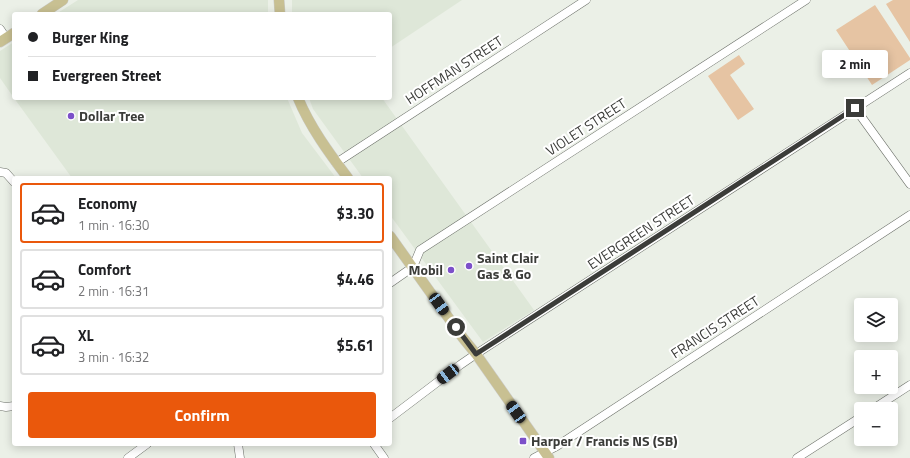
<!DOCTYPE html>
<meta charset="utf-8">
<style>
:root{--surface:#fff;--page:#f2f2f2;--text:#202124;--muted:#757577;--line:#e0e0e0;--accent:#ea580c}
body{margin:0;font-family:"Titillium Web",sans-serif;background:var(--page);color:var(--text);height:100vh;display:flex;flex-direction:column;font-size:15px;white-space:nowrap}
*{box-sizing:border-box;margin:0}
p{font-size:13px;color:var(--muted)}
.icon{flex:none;width:22px;height:22px;fill:none;stroke:currentColor;stroke-width:2;stroke-linecap:round;stroke-linejoin:round}
.map{position:relative;flex:1;overflow:hidden}
.drawer{position:absolute;left:12px;top:176px;width:380px;height:270px;display:flex;flex-direction:column;background:var(--surface);border-radius:4px;box-shadow:0 2px 10px #0003}
.drawer>*{flex:none}
.top-card{position:absolute;left:12px;top:12px;width:380px;height:88px;border-radius:4px;box-shadow:0 2px 10px #0003;display:grid;align-content:center;height:88px;padding:0 16px;background:var(--surface)}
.tools{position:absolute;left:854px;top:298px;display:grid;gap:8px}
.tools a{display:grid;place-items:center;width:44px;height:44px;border-radius:4px;background:var(--surface);box-shadow:0 2px 10px #0003;font-size:20px}
.end{position:absolute;width:18px;height:18px;margin:-9px;border:5px solid #3b3c39;background:#fff;box-shadow:0 0 0 2px #fff}
.from{border-radius:50%}
.bubble{position:absolute;height:28px;border-radius:4px;background:var(--surface);box-shadow:0 2px 10px #0003;font-size:13px;font-weight:700;line-height:28px;text-align:center}
.car{position:absolute;width:12px;height:24px;margin:-12px -6px;border-radius:5px;box-shadow:0 0 3px 1px #0007;background:linear-gradient(#222 24%,#8ab4d8 0 40%,#222 0 76%,#8ab4d8 0 86%,#222 0)}
.top-card b{display:flex;align-items:center;gap:14px;height:38px;font-size:15px}
.top-card b+b{border-top:1px solid var(--line)}
.top-card i{width:10px;height:10px;background:var(--text)}
ul{padding:7px 0 0;list-style:none}
li{display:flex;align-items:center;gap:12px;height:60px;margin:0 8px 6px;padding:0 8px;border:2px solid var(--line);border-radius:4px}
li div{flex:1}
li b{display:block;font-size:15px}
li em{font-style:normal;font-weight:700}
li.on{border-color:var(--accent)}
li>.icon{width:36px;height:36px;stroke-width:1.5}
.button{display:flex;gap:8px;margin-top:auto;padding:8px 16px}
.button a{flex:1;height:46px;border-radius:4px;background:var(--accent);color:#fff;font-size:16px;font-weight:700;line-height:46px;text-align:center}
.map>svg:first-child{display:block}
</style>
<div class="map">
<svg width="910" height="458" viewBox="0 0 910 458">
<rect width="100%" height="100%" fill="#ebf0e7"/>
<path fill="#dee7d8" d="M78,0H268V14H56Z
M292,0H462L390,48V14H292Z
M14,42V98L0,78V51Z
M14,98H287L302,133L336,178H72Z
M309,98H382L534,310L483,342L390,215V178H363L313,109Z"/>
<path fill="#e6c4a3" d="M893,0H910V42L886,4Z
M875,5L910,58V60L872,85L836,30Z
M739,55L745,64L730,75L754,109L738,120L708,76Z"/>
<g fill="none" stroke-linecap="round" stroke-linejoin="round">
<g stroke="#6d716a" stroke-width="9">
<path id="minor" d="M0,29L6,38
M855,108L910,184
M336,163L586,0
M0,172L6,173L14,182
M390,283L413,267L420,250L806,0
M0,406L6,407L14,406
M873,409L910,385
M390,418L460,365L476,354L910,73
M238,444L240,458
M374,444L384,458
M128,458L147,444
M534,458L557,446L910,215
M797,458L861,417"/>
</g>
<g stroke="#ccc" stroke-width="11">
<path id="major" d="M279,0L280,14
M42,14L63,0
M0,42L14,33
M298,98C310,127 329,153 348,178
M390,236L463,338L476,354L549,458"/>
</g>
<use href="#minor" stroke="#fff" stroke-width="8"/>
<use href="#major" stroke="#c8c092" stroke-width="10"/>
</g>
<g fill="none" stroke-linecap="round" stroke-linejoin="round">
<path stroke="#3b3c39" stroke-width="5" d="M456,327L476,354L855,108"/>
</g>
<g fill="#7c50c9" stroke="#fff" stroke-width="1.5">
<circle cx="71" cy="116" r="4"/>
<circle cx="469" cy="266" r="4"/>
<circle cx="451" cy="270" r="4"/>
<rect x="519" y="437" width="8" height="8" rx="2"/>
</g>
<g text-anchor="middle" stroke-width="4" stroke-linejoin="round" paint-order="stroke">
<g font-size="14" fill="#3b3c39" stroke="#fff">
<text transform="translate(454 70) rotate(-33)" y="5">HOFFMAN STREET</text>
<text transform="translate(586 127) rotate(-33)" y="5">VIOLET STREET</text>
<text transform="translate(641 232) rotate(-33)" y="5">EVERGREEN STREET</text>
<text transform="translate(715 327) rotate(-33)" y="5">FRANCIS STREET</text>
</g>
<g font-size="14" font-weight="bold" fill="#3b3c39" stroke="#fff" text-anchor="start">
<text x="79" y="121">Dollar Tree</text>
<text x="477" y="263">Saint Clair<tspan x="477" dy="16">Gas &amp; Go</tspan></text>
<text x="443" y="275" text-anchor="end">Mobil</text>
<text x="531" y="446">Harper / Francis NS (SB)</text>
</g>
</g>
</svg>
<div class="tools">
<a><svg class="icon" aria-label="layers" viewBox="0 0 24 24"><path d="M12 4l9 5-9 5-9-5zM3 14l9 5 9-5"/></svg></a>
<a>+</a>
<a>−</a>
</div>
<i class="end from" style="left:456px;top:327px"></i>
<i class="end" style="left:855px;top:108px"></i>
<div class="bubble" style="left:822px;top:50px;width:66px">2 min</div>
<i class="car" style="left:439px;top:304px;rotate:144deg"></i>
<i class="car" style="left:448px;top:374px;rotate:233deg"></i>
<i class="car" style="left:516px;top:412px;rotate:325deg"></i>
<div class="top-card">
<b><i class="from"></i>Burger King</b>
<b><i></i>Evergreen Street</b>
</div>
<section class="drawer">
<ul>
<li class="on"><svg class="icon" aria-label="car" viewBox="0 0 24 24"><path d="M5 17H2v-5l4-1 3-4h7l3 4 3 1v5h-3M9 17h6M6 11h13"/><circle cx="7" cy="17" r="2"/><circle cx="17" cy="17" r="2"/></svg><div><b>Economy</b><p>1 min · 16:30</p></div><em>$3.30</em></li>
<li><svg class="icon" aria-label="car" viewBox="0 0 24 24"><path d="M5 17H2v-5l4-1 3-4h7l3 4 3 1v5h-3M9 17h6M6 11h13"/><circle cx="7" cy="17" r="2"/><circle cx="17" cy="17" r="2"/></svg><div><b>Comfort</b><p>2 min · 16:31</p></div><em>$4.46</em></li>
<li><svg class="icon" aria-label="car" viewBox="0 0 24 24"><path d="M5 17H2v-5l4-1 3-4h7l3 4 3 1v5h-3M9 17h6M6 11h13"/><circle cx="7" cy="17" r="2"/><circle cx="17" cy="17" r="2"/></svg><div><b>XL</b><p>3 min · 16:32</p></div><em>$5.61</em></li>
</ul>
<div class="button"><a>Confirm</a></div>
</section>
</div>
